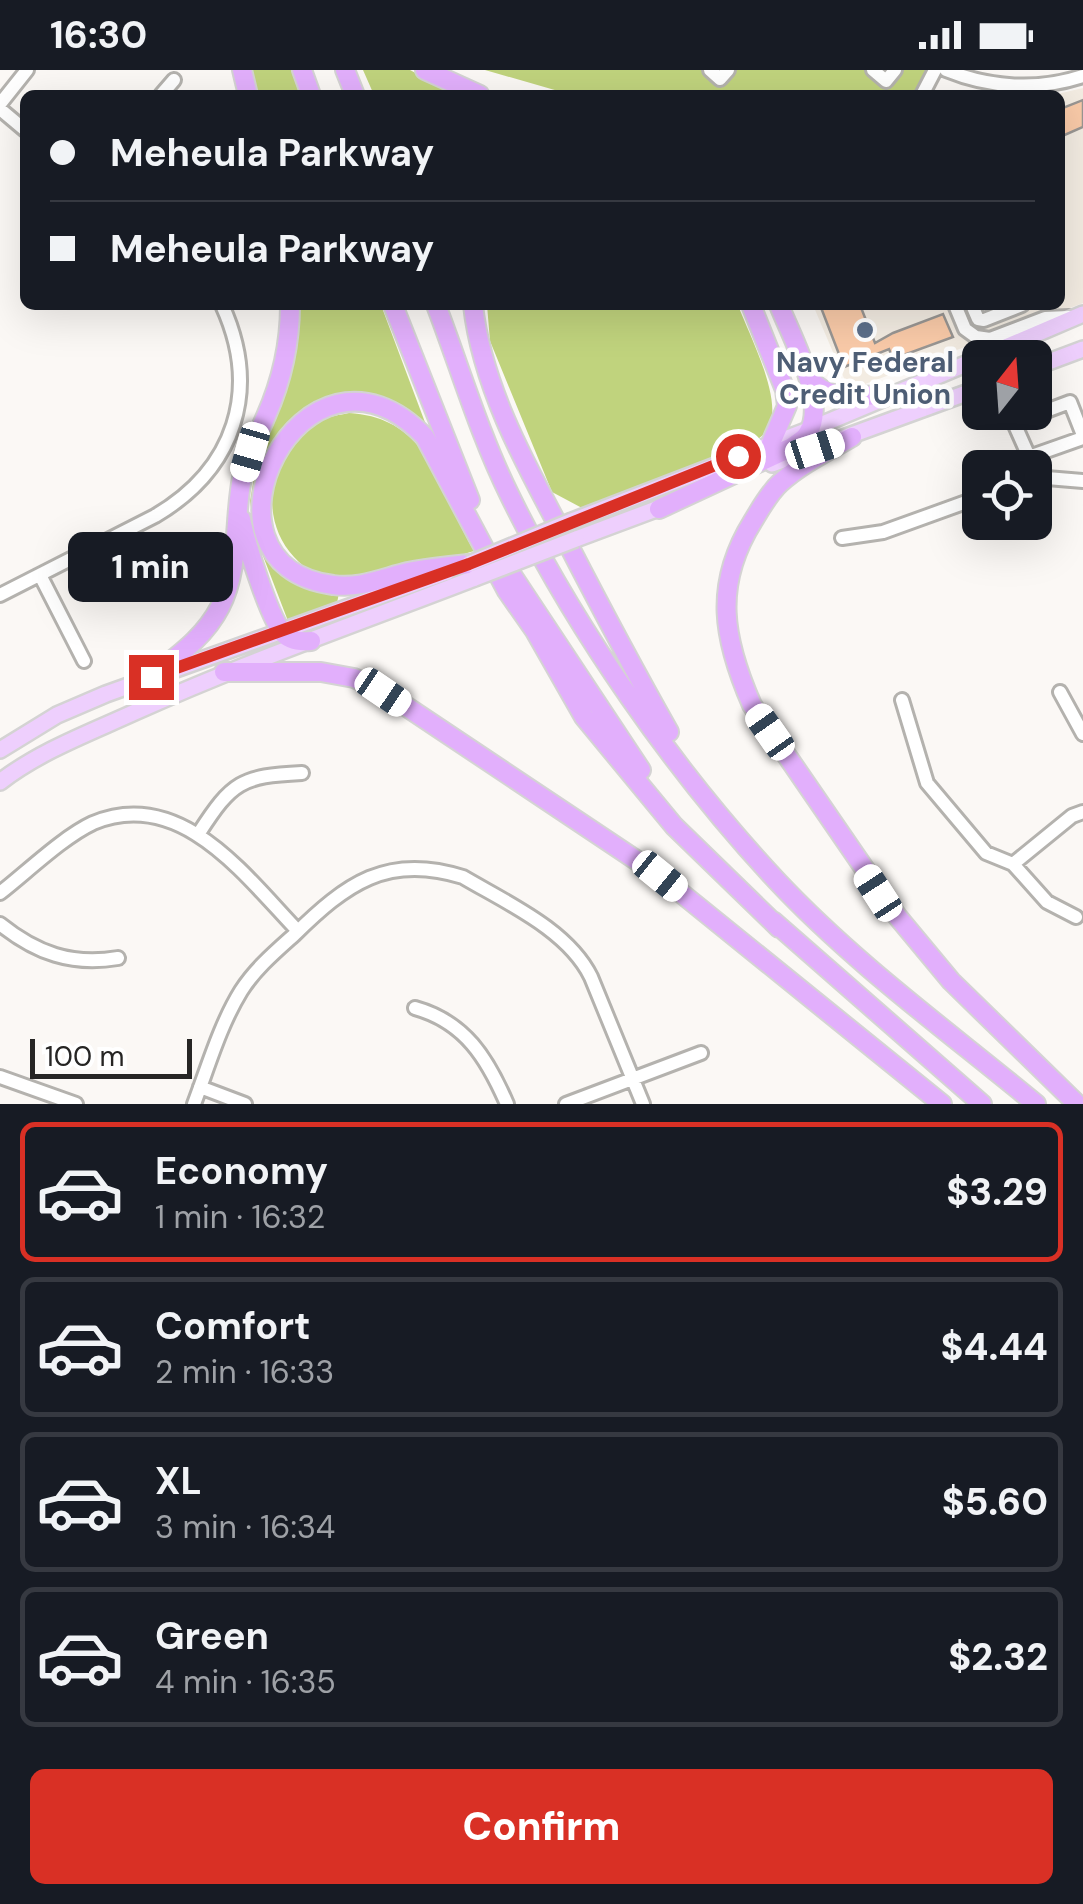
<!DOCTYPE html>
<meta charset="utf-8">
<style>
:root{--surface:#171b24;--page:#242831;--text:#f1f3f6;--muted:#9ea1a6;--line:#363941;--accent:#d93025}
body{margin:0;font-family:"DM Sans",sans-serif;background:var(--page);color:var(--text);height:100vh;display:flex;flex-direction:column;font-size:38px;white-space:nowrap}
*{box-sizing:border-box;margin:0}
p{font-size:32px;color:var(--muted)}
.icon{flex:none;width:55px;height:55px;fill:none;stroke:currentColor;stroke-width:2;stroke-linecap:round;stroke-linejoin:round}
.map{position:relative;height:1034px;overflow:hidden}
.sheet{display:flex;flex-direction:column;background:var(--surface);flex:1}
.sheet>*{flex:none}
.hud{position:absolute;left:20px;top:20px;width:1045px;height:220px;border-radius:15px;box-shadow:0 10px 40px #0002;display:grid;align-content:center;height:220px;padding:0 30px;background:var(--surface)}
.needle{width:65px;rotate:17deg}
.controls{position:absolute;left:962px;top:270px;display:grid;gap:20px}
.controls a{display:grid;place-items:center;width:90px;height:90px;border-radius:15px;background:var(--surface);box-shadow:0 10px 40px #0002;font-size:50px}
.scale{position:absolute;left:30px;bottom:25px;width:162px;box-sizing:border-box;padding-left:10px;border:5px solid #262524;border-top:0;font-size:28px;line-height:35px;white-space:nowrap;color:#262524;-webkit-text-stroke:8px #fff;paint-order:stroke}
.end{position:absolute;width:45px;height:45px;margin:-22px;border:12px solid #d93025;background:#fff;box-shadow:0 0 0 5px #fff}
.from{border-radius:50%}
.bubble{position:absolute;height:70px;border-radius:15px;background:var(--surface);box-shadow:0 10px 40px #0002;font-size:32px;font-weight:800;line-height:70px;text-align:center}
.car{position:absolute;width:30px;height:60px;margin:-30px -15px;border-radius:12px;box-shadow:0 0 8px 2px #0007;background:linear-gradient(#fff 24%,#345 0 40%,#fff 0 76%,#345 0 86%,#fff 0)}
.hud b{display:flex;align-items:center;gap:35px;height:95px;font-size:38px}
.hud b+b{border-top:2px solid var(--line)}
.hud i{width:25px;height:25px;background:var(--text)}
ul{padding:18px 0 0;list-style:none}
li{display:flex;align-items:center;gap:30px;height:140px;margin:0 20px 15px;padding:0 10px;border:5px solid var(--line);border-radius:15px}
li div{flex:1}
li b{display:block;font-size:38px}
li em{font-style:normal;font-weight:800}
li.on{border-color:var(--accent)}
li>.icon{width:90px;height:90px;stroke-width:1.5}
.primary-button{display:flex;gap:20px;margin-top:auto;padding:20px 30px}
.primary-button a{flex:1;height:115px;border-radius:15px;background:var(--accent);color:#fff;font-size:40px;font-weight:800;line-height:115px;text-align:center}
.status{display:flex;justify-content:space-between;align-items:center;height:70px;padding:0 50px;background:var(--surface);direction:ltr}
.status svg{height:28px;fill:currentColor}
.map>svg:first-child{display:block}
</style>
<div class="status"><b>16:30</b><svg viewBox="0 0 49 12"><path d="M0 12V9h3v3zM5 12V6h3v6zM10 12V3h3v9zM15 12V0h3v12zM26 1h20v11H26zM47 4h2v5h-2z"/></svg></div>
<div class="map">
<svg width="1083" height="1034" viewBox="0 0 1083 1034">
<rect width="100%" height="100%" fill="#fbf8f5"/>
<path fill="#f3ece2" d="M1083,18V233L849,320L813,235H1060V25H1053Z"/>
<path fill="#c0d37d" d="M247,0H291L300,25H253Z
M363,0H410L456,25H374Z
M485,0H926L932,5L922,25H572Z
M297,235H381L429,363C378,310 303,313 269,382C263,392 255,406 256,418C258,437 281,486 289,506L322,520L339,523L337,533L288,551L255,465L250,431L255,401L293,293Z
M487,235H738C749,265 786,334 767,360C760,371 746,375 734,380L582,438L552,422L490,271Z
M349,343C433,348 439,423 474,481C440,491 366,519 333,512C319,509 303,497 294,487C256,446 269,377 320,351C329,346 340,345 349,343Z"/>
<path fill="#f9caa8" stroke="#999693" stroke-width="2.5" d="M1083,30V57L1060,67V39Z
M820,235H860L875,273L893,263L943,244L953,267L893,289L889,279L844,297Z"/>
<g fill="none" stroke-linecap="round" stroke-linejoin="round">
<g stroke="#b4b2ae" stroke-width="18">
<path id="minor" d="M710,0L720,9L728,0
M873,0L886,11L895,0
M946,0C990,18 1038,21 1083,6
M161,25L174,10
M922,25L935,0
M0,34L27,0
M0,39L25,60
M955,235L965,259L976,267L990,269L1045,248L1069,247
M972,235L978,249L984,250L1022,235
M1029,387L1083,368
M1034,398L1014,353L1070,332L1083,365
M1035,407L1083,411
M842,468L883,462L980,427
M40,505L84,591
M0,525L155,446C235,399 261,320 222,235
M1060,622L1083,664
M902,630L927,713L986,783L1013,794L1047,832L1076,847
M199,763C232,712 241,706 302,703
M1013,794L1072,746L1083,742
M0,823C27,802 63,767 93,753C181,716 246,807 298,861
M0,854C36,883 72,896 118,888
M415,938C465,952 487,988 507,1034
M0,1007L76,1034
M200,1017L245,1034
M194,1034C208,997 220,955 241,921C255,899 275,882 294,865C346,814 387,783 463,807C507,833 568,860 591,907L643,1034
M566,1034L701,983"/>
</g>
<g stroke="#d4d3d3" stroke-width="20">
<path id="major" d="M980,288L1083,244
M1035,297L1083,279
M772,394L980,318
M572,451L811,359L980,288
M576,469L667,435
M0,680L57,645L106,624L447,502
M0,712C40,681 89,663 135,642C246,592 361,552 475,508"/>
</g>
<g stroke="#d4d3d3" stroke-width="22">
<path id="highway" d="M242,0L248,25
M302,0L311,25
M345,0L355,25
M425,0L480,25
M393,235L470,430
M436,235C460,298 480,366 510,426C575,559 676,703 777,811C855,894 949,962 1036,1034
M473,235C482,319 529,401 568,474C601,538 634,600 669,662
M751,235L785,320L787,336L771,373
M809,307C826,334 867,325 895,324
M852,367C828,381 801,394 780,413C769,423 761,438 753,451C713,515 723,569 752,635L897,846L951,911L1077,1034
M659,439L790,378C796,374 804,370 808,363C828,332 791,266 779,235
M241,449C246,473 268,544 282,562C289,571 300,572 311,571
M498,484L641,700
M469,494C449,496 428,498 408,502C383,508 359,519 333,515C179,495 303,240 425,367L507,521L535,561L584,647L674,756L779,858
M224,602H321L354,608L383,621L660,806L942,1034
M151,607C177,586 204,568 220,537C241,497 233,446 243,403C248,382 258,365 266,346C282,310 290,274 290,235
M773,851L982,1034"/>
</g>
<use href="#minor" stroke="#fff" stroke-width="12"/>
<use href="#major" stroke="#eecffd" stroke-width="15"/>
<use href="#highway" stroke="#e2affc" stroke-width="18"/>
<g stroke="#d4d3d3" stroke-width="20" stroke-linecap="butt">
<path id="major-bridge" d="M469,494L572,451
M475,508L576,469"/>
</g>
<use href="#major-bridge" stroke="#eecffd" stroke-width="15"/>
</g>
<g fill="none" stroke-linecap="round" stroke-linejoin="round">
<path stroke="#d93025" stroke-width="12" d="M151,607L469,494L738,386"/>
</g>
<circle fill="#5c6f8a" stroke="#fff" stroke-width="4" cx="865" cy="260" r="10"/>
<g text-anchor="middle" stroke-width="9" stroke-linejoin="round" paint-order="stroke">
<g font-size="28" font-weight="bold" fill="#4e5e75" stroke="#fff">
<text x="865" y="302">Navy Federal<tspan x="865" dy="32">Credit Union</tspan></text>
</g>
</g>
</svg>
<div class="controls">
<a><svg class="needle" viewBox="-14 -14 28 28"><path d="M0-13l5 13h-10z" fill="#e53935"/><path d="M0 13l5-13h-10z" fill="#9ea1a6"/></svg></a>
<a><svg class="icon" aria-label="locate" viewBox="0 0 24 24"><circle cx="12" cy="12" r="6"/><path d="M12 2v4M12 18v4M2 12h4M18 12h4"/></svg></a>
</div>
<div class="scale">100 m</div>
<i class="end from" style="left:738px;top:386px"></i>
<i class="end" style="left:151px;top:607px"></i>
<div class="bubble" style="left:68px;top:462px;width:165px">1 min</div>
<i class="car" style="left:815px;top:379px;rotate:72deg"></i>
<i class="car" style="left:250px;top:382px;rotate:196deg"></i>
<i class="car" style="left:383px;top:622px;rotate:124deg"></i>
<i class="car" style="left:770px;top:662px;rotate:325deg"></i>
<i class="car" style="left:660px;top:806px;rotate:129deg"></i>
<i class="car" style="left:878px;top:823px;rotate:327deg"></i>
<div class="hud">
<b><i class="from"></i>Meheula Parkway</b>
<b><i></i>Meheula Parkway</b>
</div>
</div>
<section class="sheet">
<ul>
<li class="on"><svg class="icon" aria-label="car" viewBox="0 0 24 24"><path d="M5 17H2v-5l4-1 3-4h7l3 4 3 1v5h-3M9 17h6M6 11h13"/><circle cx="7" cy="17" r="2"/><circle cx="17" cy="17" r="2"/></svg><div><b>Economy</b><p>1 min · 16:32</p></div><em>$3.29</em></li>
<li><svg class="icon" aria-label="car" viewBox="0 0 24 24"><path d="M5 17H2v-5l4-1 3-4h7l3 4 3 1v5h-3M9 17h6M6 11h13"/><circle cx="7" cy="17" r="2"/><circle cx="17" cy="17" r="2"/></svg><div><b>Comfort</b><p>2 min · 16:33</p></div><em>$4.44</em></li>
<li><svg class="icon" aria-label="car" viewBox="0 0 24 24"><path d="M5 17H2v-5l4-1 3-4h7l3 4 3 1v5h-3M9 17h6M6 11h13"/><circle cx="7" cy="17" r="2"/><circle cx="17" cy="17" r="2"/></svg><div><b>XL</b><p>3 min · 16:34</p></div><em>$5.60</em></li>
<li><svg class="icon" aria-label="car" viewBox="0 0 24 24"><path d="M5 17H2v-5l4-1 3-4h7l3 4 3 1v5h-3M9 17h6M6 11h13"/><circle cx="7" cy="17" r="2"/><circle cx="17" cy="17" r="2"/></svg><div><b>Green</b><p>4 min · 16:35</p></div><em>$2.32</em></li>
</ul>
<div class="primary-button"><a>Confirm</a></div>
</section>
